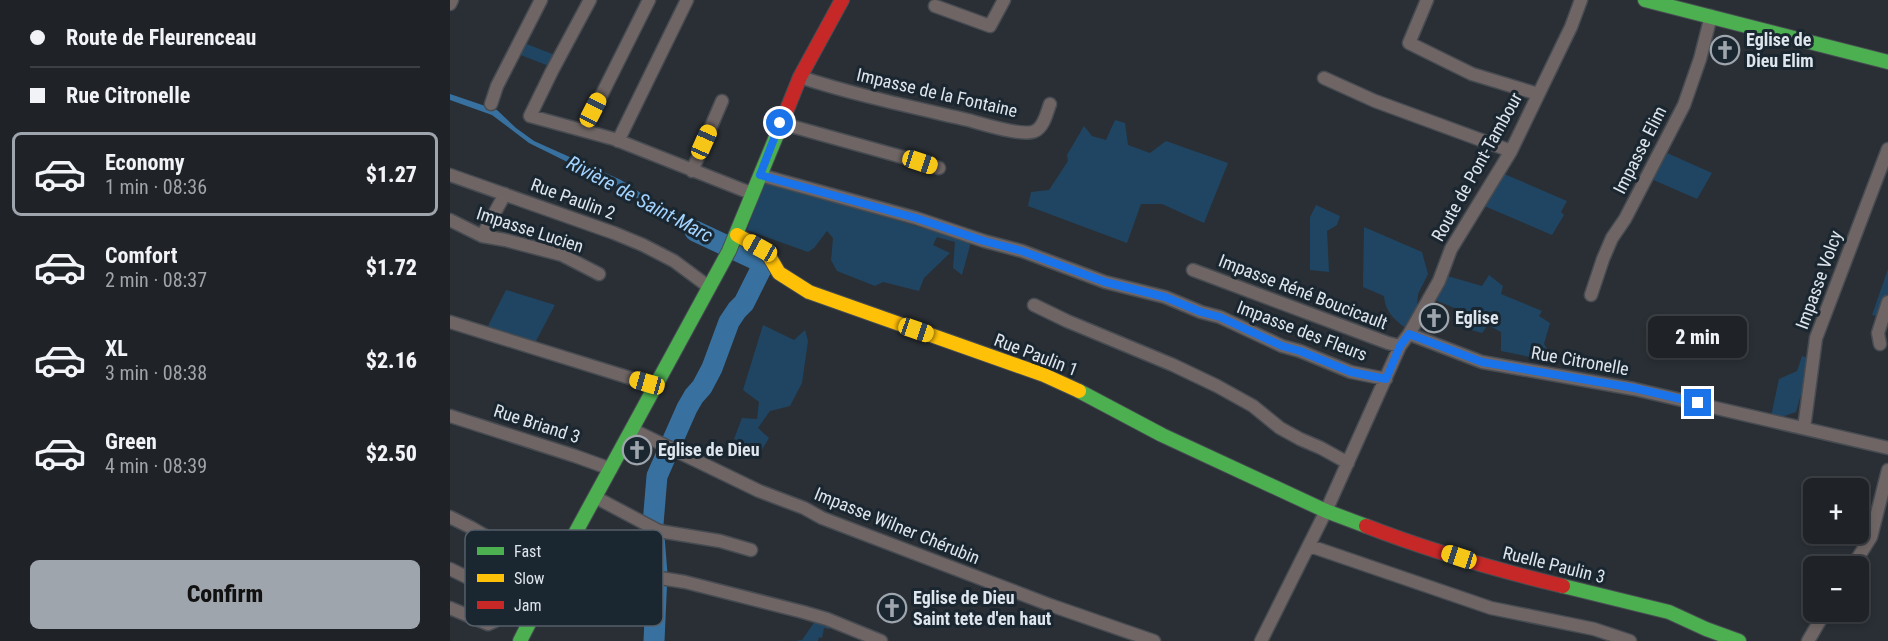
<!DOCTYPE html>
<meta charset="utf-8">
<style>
:root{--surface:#1f2328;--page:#272b30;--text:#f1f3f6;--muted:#a1a4a8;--line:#3c4045;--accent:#9fa5ad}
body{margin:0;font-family:"Roboto Condensed",sans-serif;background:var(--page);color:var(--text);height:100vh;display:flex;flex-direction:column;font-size:22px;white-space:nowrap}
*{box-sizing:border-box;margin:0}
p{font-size:20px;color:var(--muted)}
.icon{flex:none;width:33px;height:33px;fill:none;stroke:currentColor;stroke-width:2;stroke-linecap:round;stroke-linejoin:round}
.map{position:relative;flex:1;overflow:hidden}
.side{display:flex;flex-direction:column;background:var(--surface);width:450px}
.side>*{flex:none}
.top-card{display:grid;align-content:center;height:132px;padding:0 30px;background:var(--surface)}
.controls{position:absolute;left:1353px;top:478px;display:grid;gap:12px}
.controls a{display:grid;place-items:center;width:66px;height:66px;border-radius:9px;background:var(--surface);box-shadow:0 3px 9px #0003,0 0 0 2px var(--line);font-size:30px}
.end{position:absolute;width:27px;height:27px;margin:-14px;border:8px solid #1a73e8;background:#fff;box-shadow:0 0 0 3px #fff}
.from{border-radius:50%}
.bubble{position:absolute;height:42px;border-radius:9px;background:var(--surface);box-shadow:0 3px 9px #0003,0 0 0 2px var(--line);font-size:20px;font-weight:800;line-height:42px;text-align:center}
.car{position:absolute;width:18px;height:36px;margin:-18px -9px;border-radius:8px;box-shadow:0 0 4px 2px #0007;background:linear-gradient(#f5c518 24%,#345 0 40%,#f5c518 0 76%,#345 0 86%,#f5c518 0)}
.top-card b{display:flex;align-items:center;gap:21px;height:57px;font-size:22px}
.top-card b+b{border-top:2px solid var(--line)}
.top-card i{width:15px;height:15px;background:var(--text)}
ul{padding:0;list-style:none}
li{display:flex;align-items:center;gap:18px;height:84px;margin:0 12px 9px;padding:0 18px;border:3px solid transparent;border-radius:9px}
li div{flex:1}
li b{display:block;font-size:22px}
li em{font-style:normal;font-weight:800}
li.current{border-color:var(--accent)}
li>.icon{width:54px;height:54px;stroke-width:1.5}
.button{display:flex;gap:12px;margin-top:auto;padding:12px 30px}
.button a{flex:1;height:69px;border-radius:9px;background:var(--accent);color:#111;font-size:24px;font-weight:800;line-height:69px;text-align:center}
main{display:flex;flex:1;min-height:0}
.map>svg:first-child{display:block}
</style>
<main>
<section class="side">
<div class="top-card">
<b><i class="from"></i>Route de Fleurenceau</b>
<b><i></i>Rue Citronelle</b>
</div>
<ul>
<li class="current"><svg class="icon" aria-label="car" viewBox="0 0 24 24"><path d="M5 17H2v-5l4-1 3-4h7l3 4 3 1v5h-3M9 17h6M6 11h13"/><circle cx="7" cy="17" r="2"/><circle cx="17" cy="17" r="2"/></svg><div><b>Economy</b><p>1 min · 08:36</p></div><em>$1.27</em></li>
<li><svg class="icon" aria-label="car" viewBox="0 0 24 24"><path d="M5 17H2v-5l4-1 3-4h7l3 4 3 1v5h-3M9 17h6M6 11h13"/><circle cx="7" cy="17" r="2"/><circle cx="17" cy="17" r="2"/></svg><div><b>Comfort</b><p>2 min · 08:37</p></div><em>$1.72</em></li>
<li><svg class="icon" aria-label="car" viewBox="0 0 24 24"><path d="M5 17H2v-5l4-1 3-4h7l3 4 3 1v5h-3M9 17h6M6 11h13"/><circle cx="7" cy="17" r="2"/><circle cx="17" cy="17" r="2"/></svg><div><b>XL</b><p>3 min · 08:38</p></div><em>$2.16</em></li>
<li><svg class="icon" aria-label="car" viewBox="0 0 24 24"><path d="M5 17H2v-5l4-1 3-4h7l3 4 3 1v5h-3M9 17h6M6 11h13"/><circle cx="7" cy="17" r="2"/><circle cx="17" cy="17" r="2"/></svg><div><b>Green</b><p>4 min · 08:39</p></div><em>$2.50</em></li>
</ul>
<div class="button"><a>Confirm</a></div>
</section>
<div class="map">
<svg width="1438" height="641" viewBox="0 0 1438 641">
<rect width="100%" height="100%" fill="#292f35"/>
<path fill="#204562" d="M74,43L105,55L99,66L68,54Z
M665,120L675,123L678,145L700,153L716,141L778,163L754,223L712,204H691L677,243L578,206L581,192L599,190L618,161L617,155L634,126L642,136L656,140Z
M1217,153L1262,173L1247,199L1199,178Z
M1052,173L1117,201L1111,212L1114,215L1102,235L1032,205Z
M314,182L521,242L512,275L503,268L505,242L487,237L483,245L500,253L474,278L469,291L433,282L425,286L387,271L381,260L383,238L377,231L364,248L358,252L297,230Z
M866,205L890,216L887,225L877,231L879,272L860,270V217Z
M914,227L972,252L978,274L968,294L966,316L954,327C943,318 935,311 934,296L913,287Z
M1438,269V319L1422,315Z
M994,275L1032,286L1039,275L1053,286L1051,294L1092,311L1089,316L1100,323L1094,344L1105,362L1051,351V332L1038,325L1032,333L1014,328L1024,316L985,300Z
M56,290L105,305L85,343L38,326Z
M313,325L344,340L355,330L358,341L352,383L340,406L320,411L308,428L319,438L311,451L284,439L292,418L307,419L309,402L293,390Z
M1352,356L1361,359L1346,412L1320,421L1329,379L1347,371Z
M368,617L398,631L395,634L381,627L379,629L374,628L372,638L369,637L368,641H345L352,640Z"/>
<path fill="#38719f" d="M0,94L47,110L66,128L84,141L171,180L236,223L272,241L270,247L228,225L170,188L79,143L42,115L0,100Z"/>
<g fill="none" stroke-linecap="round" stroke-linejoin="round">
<path stroke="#38719f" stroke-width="21" d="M204,641L207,574L203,524L207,476L237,408L244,396L252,387L262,368L279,322L287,310L294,303L312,267L311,262L245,231"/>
<g stroke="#474c52" stroke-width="15">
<path id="street" d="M140,0L102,71L80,116L164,139L293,190L302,193
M977,0L959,43L1022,74L1088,94
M0,4L2,0
M485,6L540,26L554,0
M350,77C405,95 462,107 518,120C533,124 573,137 585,131C594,127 597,112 600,104
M874,78L925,101L1061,151
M41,104L47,86L91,0
M330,123L456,158L489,168
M134,130L199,0
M168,141L237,0
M242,171L272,101
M0,175L164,233L193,245L224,261L259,287
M310,175L466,218L534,241L572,251L655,282L715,297L751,312L770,317L832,346L850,351L901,372L936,379
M0,220L32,236L55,240L112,255L149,274
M32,236L55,194
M743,270L938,343L950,346
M1141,295L1153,259L1162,238L1175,219L1234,105L1250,59L1261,16
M584,305L617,321L723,365L767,386L803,406L830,428L850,439L871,448L898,463
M0,322L206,386
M959,334L1032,362L1184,389L1438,448
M1430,344L1428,333L1438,302
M0,416L125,456L161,469
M1354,428L1366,338L1438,149
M183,430L309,491L354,508L372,518L600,605L704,641
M145,497L209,531L270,541L301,550
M0,517L20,527L103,575
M860,546L1041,608L1144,629L1180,641
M116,552L151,568L170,574L210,578L235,582L353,612L377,619L431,641
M1402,567L1421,537L1438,470
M0,569L86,611
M0,608L38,624L45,621L57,597
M811,641L876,511L950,346L959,334L989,281L1001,249L1061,151L1121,27L1131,0
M1358,641L1375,612"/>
</g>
<g stroke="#474c52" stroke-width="16">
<path id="fast" d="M1195,0L1438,62
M629,391L712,435L876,511L916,526
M1113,586L1219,612L1256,629L1289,641
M70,641L122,539L279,251L328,132"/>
</g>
<g stroke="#474c52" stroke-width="16">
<path id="slow" d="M287,235L310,248L319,256L329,273L359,292L594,375L629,391"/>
</g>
<g stroke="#474c52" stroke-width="16">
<path id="jam" d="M328,132L350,77L392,0
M916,526C980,551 1047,570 1113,586"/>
</g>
<use href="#street" stroke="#6f6565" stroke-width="12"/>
<use href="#fast" stroke="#4caf50" stroke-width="14"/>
<use href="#slow" stroke="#ffc107" stroke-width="14"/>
<use href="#jam" stroke="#c62828" stroke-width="14"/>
</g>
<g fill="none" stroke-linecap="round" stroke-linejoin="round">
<path stroke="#1a73e8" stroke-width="8" d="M330,123L310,175L466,218L534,241L572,251L655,282L715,297L751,312L770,317L832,346L850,351L901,372L936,379L950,346L959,334L1032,362L1184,388L1248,403"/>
</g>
<defs>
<g id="church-ring" transform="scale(1.5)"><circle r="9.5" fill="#1a2630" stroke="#9fa5ad" stroke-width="1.5"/><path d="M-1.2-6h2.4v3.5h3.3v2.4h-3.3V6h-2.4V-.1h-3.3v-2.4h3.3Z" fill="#9fa5ad"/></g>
</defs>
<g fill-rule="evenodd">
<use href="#church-ring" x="1275" y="50"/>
<use href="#church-ring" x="984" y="318"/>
<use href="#church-ring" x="187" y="450"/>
<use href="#church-ring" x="442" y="608"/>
</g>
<g text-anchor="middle" stroke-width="6" stroke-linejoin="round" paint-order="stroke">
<g font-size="18" font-weight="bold" fill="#dee5ed" stroke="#1a2630" text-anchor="start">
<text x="1296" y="46">Eglise de<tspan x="1296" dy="21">Dieu Elim</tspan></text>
<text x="1005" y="324">Eglise</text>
<text x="208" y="456">Eglise de Dieu</text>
<text x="463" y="604">Eglise de Dieu<tspan x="463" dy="21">Saint tete d'en haut</tspan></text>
</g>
<g font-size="18" fill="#dee5ed" stroke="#1a2630">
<text transform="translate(487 93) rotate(13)" y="6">Impasse de la Fontaine</text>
<text transform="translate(1190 150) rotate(-63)" y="6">Impasse Elim</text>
<text transform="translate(1027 167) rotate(-61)" y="6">Route de Pont-Tambour</text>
<text transform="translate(123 199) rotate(20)" y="6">Rue Paulin 2</text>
<text transform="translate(80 230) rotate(18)" y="6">Impasse Lucien</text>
<text transform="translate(1369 280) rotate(-70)" y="6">Impasse Volcy</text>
<text transform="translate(853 292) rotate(21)" y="6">Impasse Réné Boucicault</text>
<text transform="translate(852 331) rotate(21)" y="6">Impasse des Fleurs</text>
<text transform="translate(586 355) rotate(21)" y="6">Rue Paulin 1</text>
<text transform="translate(1130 361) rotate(10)" y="6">Rue Citronelle</text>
<text transform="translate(87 424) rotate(18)" y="6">Rue Briand 3</text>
<text transform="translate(447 526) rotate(22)" y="6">Impasse Wilner Chérubin</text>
<text transform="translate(1104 565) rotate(14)" y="6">Ruelle Paulin 3</text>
</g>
<g font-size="20" font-style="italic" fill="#a3d4ff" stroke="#1a2630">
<text transform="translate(190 199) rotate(28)" y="7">Rivière de Saint-Marc</text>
</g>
</g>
<rect x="15" y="530" width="198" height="96" rx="9" fill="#1a2630" stroke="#555f69" stroke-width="1.5"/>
<rect x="27" y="547" width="27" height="8" fill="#4caf50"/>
<rect x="27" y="574" width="27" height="8" fill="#ffc107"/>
<rect x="27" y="601" width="27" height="8" fill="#c62828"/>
<g font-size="16" fill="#dee5ed">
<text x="64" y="557">Fast</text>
<text x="64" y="584">Slow</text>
<text x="64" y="611">Jam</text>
</g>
</svg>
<div class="controls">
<a>+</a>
<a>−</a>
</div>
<i class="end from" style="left:330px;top:123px"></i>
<i class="end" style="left:1248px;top:403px"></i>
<div class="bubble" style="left:1198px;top:316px;width:99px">2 min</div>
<i class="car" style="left:143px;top:110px;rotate:27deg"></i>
<i class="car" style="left:254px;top:142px;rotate:24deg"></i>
<i class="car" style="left:470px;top:162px;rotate:108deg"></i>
<i class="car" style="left:310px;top:248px;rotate:299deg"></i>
<i class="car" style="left:466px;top:330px;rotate:109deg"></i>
<i class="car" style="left:197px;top:383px;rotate:286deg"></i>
<i class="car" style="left:1009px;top:557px;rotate:288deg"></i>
</div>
</main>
